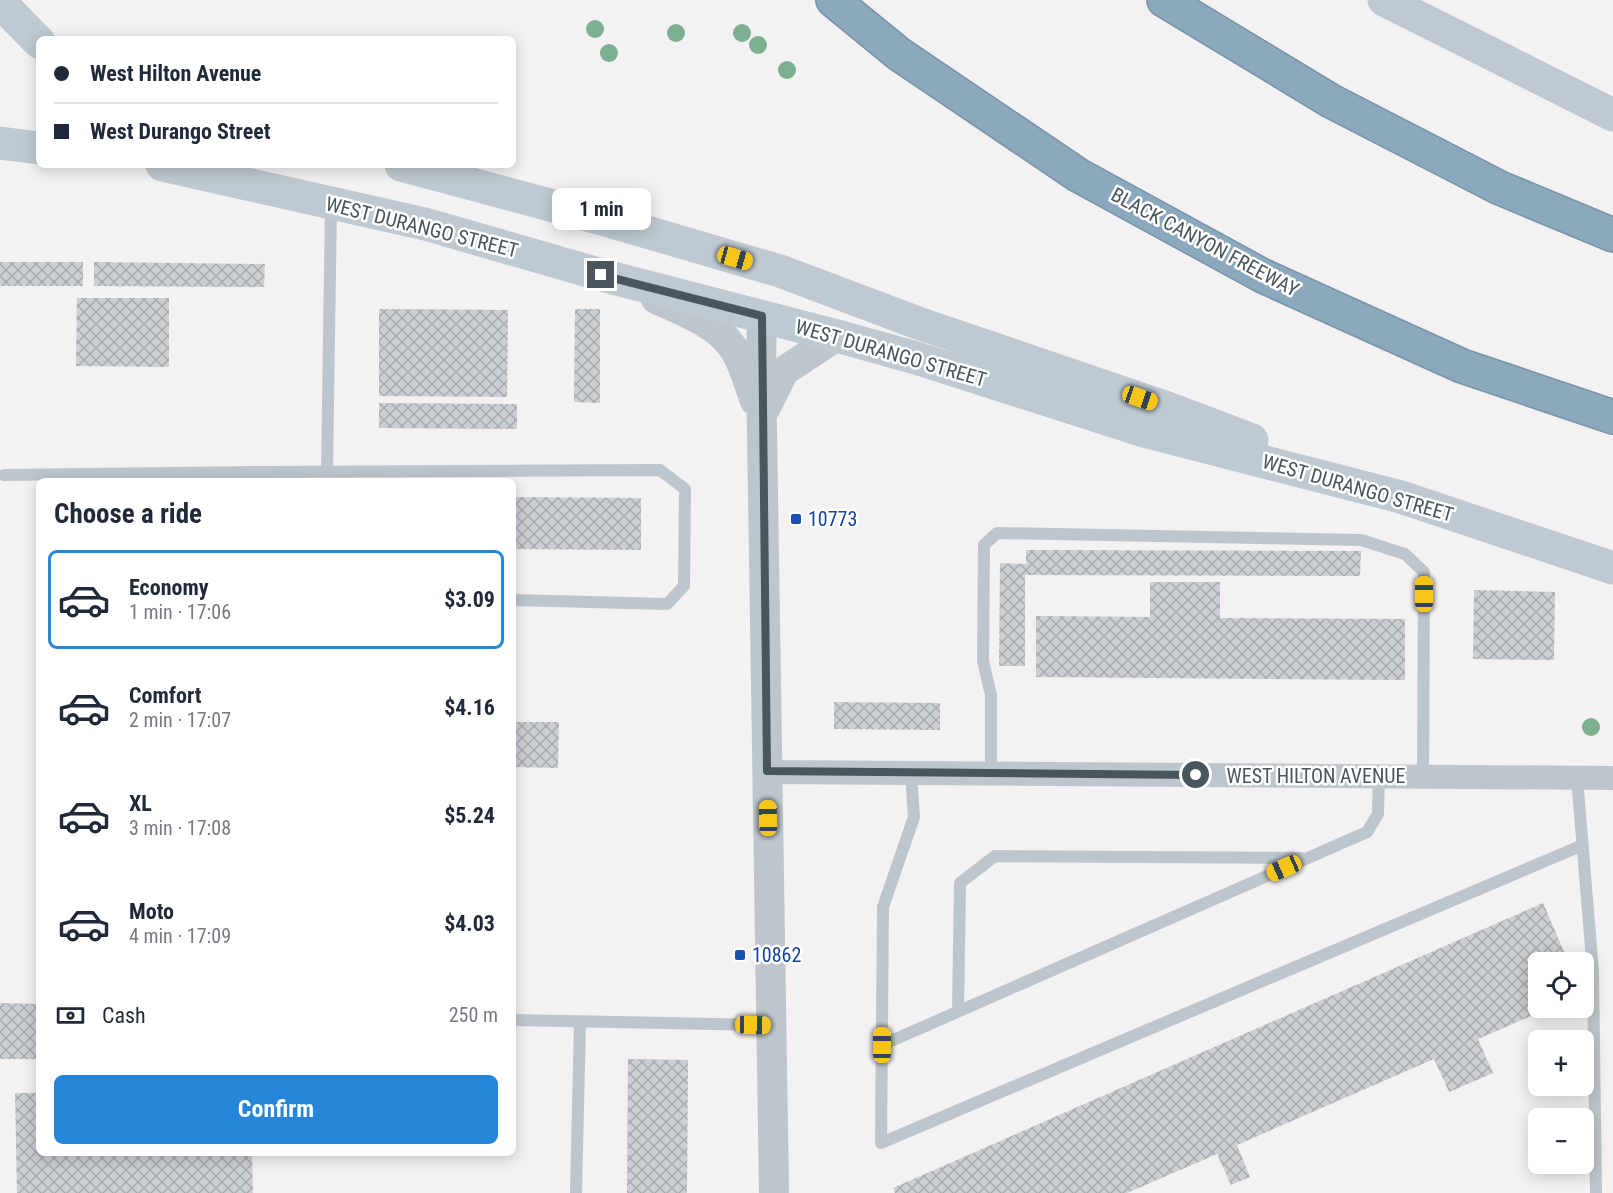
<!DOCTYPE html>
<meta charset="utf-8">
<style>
:root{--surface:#fff;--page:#f2f2f3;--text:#1f2937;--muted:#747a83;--line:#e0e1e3;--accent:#2485d9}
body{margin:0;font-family:"Roboto Condensed",sans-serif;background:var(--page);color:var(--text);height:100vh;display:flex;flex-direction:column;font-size:22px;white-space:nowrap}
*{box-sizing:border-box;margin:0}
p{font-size:20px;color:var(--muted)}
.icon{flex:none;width:33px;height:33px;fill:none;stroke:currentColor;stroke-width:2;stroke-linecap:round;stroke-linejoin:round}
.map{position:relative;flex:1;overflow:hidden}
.side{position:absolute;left:36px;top:478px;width:480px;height:678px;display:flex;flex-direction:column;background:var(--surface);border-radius:9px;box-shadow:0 3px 15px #0003}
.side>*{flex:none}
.hud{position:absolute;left:36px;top:36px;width:480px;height:132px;border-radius:9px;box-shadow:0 3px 15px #0003;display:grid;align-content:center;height:132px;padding:0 18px;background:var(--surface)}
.fabs{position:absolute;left:1528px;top:952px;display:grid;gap:12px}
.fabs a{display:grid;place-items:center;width:66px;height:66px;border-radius:9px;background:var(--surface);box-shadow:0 3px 15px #0003;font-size:30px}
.end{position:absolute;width:27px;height:27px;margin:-14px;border:8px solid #49565d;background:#fff;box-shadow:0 0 0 3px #fff}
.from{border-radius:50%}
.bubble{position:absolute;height:42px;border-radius:9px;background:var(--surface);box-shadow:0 3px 15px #0003;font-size:20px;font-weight:700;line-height:42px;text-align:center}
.car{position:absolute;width:18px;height:36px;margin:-18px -9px;border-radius:8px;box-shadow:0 0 4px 2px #0007;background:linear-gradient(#f5c518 24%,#345 0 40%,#f5c518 0 76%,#345 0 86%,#f5c518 0)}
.hud b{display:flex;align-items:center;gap:21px;height:57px;font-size:22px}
.hud b+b{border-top:2px solid var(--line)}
.hud i{width:15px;height:15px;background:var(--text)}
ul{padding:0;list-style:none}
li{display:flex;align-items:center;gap:18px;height:99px;margin:0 12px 9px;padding:0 6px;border:3px solid transparent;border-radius:9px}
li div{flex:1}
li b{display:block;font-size:22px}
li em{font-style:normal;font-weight:700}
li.current{border-color:var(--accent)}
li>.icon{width:54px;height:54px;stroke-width:1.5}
h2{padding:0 18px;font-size:27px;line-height:72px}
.pay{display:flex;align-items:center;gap:15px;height:66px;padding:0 18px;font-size:22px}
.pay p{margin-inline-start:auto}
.primary-button{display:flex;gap:12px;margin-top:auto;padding:12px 18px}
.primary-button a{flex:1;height:69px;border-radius:9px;background:var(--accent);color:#fff;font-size:24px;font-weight:700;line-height:69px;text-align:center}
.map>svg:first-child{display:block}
</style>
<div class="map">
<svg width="1613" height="1193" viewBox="0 0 1613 1193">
<defs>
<pattern id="building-cross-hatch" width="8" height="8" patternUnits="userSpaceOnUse" patternTransform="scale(1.5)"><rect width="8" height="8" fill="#cbced3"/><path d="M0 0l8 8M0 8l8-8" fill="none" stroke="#a7aaae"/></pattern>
</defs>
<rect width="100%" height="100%" fill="#f3f1f1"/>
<path fill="url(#building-cross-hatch)" d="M0,262H83V286H0Z
M94,262L265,264L264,287L94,286Z
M77,298H169V367L76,366Z
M379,309L508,310L507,397L379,396Z
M575,309H600V403L574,402Z
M379,403L517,404V429L379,428Z
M513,497L641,498V550L513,549Z
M1026,550L1361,551L1360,576L1025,575V666H999L1000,563L1026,564Z
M1150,582H1220V618L1405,619V680L1036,677V616L1150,617Z
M1474,590L1555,592L1554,660L1473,659Z
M834,702L940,703V730L834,729Z
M513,722H559L558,768L513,767Z
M1543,903L1569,963H1539V1008H1550L1478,1039L1493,1073L1449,1092L1434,1059L1237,1145L1250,1177L1231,1185L1217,1154L1127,1193H895L893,1188Z
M0,1003L39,1004V1059H0Z
M628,1059L688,1060L687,1193H627Z
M15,1093H39V1154H252L253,1193H17Z"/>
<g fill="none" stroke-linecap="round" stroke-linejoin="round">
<g stroke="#7793a8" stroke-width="36">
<path id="motorway" d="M833,0L899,54L1078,175L1263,276L1462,366L1613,417
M1164,0L1331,101L1500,188L1613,235"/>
</g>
<path stroke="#bdc6cc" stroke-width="12" d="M327,471L331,205
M4,475L262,472
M262,482V472L660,470L685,489L684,586L667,604L513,600
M911,773L914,817L883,907L881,1143L1583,845
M991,773V695L983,661L984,545L997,533L1361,540L1405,554L1424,572L1423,777
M1577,778L1593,972L1596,1193
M958,1011L960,883L995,856L1301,858
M513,1020L770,1025
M882,1045L1367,832L1378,814L1379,776
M576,1193L580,1022"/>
<path stroke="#bdc6cc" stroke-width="24" d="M767,772L1613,778"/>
<path stroke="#bdc6cc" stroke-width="30" d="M656,299C680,310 715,323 731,345C743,360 748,383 755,401
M762,316L761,367L774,1193
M765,409L784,371L837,336"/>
<path stroke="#bec9d1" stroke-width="33" d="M1384,0L1613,115
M0,2L39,42
M0,143L39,148
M162,165L425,224L609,277L837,336L916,358L1144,431L1401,497L1613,568
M401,165L602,219L780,271L918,323L1162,406L1252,440"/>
<use href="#motorway" stroke="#8ba8bc" stroke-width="33"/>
</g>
<g fill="#7db091">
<circle cx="595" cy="29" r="9"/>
<circle cx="676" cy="33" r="9"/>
<circle cx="742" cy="33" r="9"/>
<circle cx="758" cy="45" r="9"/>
<circle cx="609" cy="53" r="9"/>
<circle cx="787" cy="70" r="9"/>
<circle cx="1591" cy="727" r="9"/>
</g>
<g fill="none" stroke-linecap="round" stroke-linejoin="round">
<path stroke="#49565d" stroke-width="8" d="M601,275L762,316L767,771L1196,775"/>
</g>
<g fill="#1a4fb4" stroke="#fff" stroke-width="2">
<rect x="790" y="513" width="12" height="12" rx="3"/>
<rect x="734" y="949" width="12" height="12" rx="3"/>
</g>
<g text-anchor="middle" stroke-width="5" stroke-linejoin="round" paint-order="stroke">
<g font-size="20" fill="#49565d" stroke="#fff">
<text transform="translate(422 227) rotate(14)" y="7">WEST DURANGO STREET</text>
<text transform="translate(1205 242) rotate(28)" y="7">BLACK CANYON FREEWAY</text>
<text transform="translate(891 353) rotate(16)" y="7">WEST DURANGO STREET</text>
<text transform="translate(1358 488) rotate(16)" y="7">WEST DURANGO STREET</text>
<text x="1316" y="783">WEST HILTON AVENUE</text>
</g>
<g font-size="20" fill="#164399" stroke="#fff" text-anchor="start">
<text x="808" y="526">10773</text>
<text x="752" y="962">10862</text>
</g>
</g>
</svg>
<div class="fabs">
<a><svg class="icon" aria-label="locate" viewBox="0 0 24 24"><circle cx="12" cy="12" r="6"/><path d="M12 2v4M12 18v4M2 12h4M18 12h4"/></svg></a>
<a>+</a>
<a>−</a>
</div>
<i class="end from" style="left:1196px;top:775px"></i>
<i class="end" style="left:601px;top:275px"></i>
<div class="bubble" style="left:552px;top:188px;width:99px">1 min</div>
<i class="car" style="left:735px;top:258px;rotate:106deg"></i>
<i class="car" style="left:1140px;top:398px;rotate:109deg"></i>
<i class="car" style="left:1424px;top:594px;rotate:0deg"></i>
<i class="car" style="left:768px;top:818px;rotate:359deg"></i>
<i class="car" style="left:1284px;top:868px;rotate:246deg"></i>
<i class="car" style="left:753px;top:1025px;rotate:91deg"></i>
<i class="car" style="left:882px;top:1045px;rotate:0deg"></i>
<div class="hud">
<b><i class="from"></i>West Hilton Avenue</b>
<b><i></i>West Durango Street</b>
</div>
<section class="side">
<h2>Choose a ride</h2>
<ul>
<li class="current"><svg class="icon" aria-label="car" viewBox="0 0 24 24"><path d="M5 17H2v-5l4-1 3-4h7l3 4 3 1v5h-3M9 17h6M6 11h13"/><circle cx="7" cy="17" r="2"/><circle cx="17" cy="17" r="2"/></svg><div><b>Economy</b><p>1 min · 17:06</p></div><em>$3.09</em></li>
<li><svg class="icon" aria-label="car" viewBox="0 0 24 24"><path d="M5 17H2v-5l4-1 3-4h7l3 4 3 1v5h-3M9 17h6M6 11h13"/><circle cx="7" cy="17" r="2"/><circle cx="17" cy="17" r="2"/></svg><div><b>Comfort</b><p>2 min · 17:07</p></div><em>$4.16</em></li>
<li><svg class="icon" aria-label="car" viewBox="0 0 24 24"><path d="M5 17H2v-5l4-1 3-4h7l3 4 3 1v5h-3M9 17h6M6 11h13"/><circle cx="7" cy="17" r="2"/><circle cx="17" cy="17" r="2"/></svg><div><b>XL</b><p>3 min · 17:08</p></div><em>$5.24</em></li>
<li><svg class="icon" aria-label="car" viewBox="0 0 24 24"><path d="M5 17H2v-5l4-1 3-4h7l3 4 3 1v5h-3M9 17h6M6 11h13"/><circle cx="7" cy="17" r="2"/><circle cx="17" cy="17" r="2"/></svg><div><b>Moto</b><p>4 min · 17:09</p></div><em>$4.03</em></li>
</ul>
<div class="pay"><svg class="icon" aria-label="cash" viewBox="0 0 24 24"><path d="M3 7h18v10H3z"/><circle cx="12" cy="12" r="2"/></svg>Cash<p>250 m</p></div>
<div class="primary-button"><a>Confirm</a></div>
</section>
</div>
